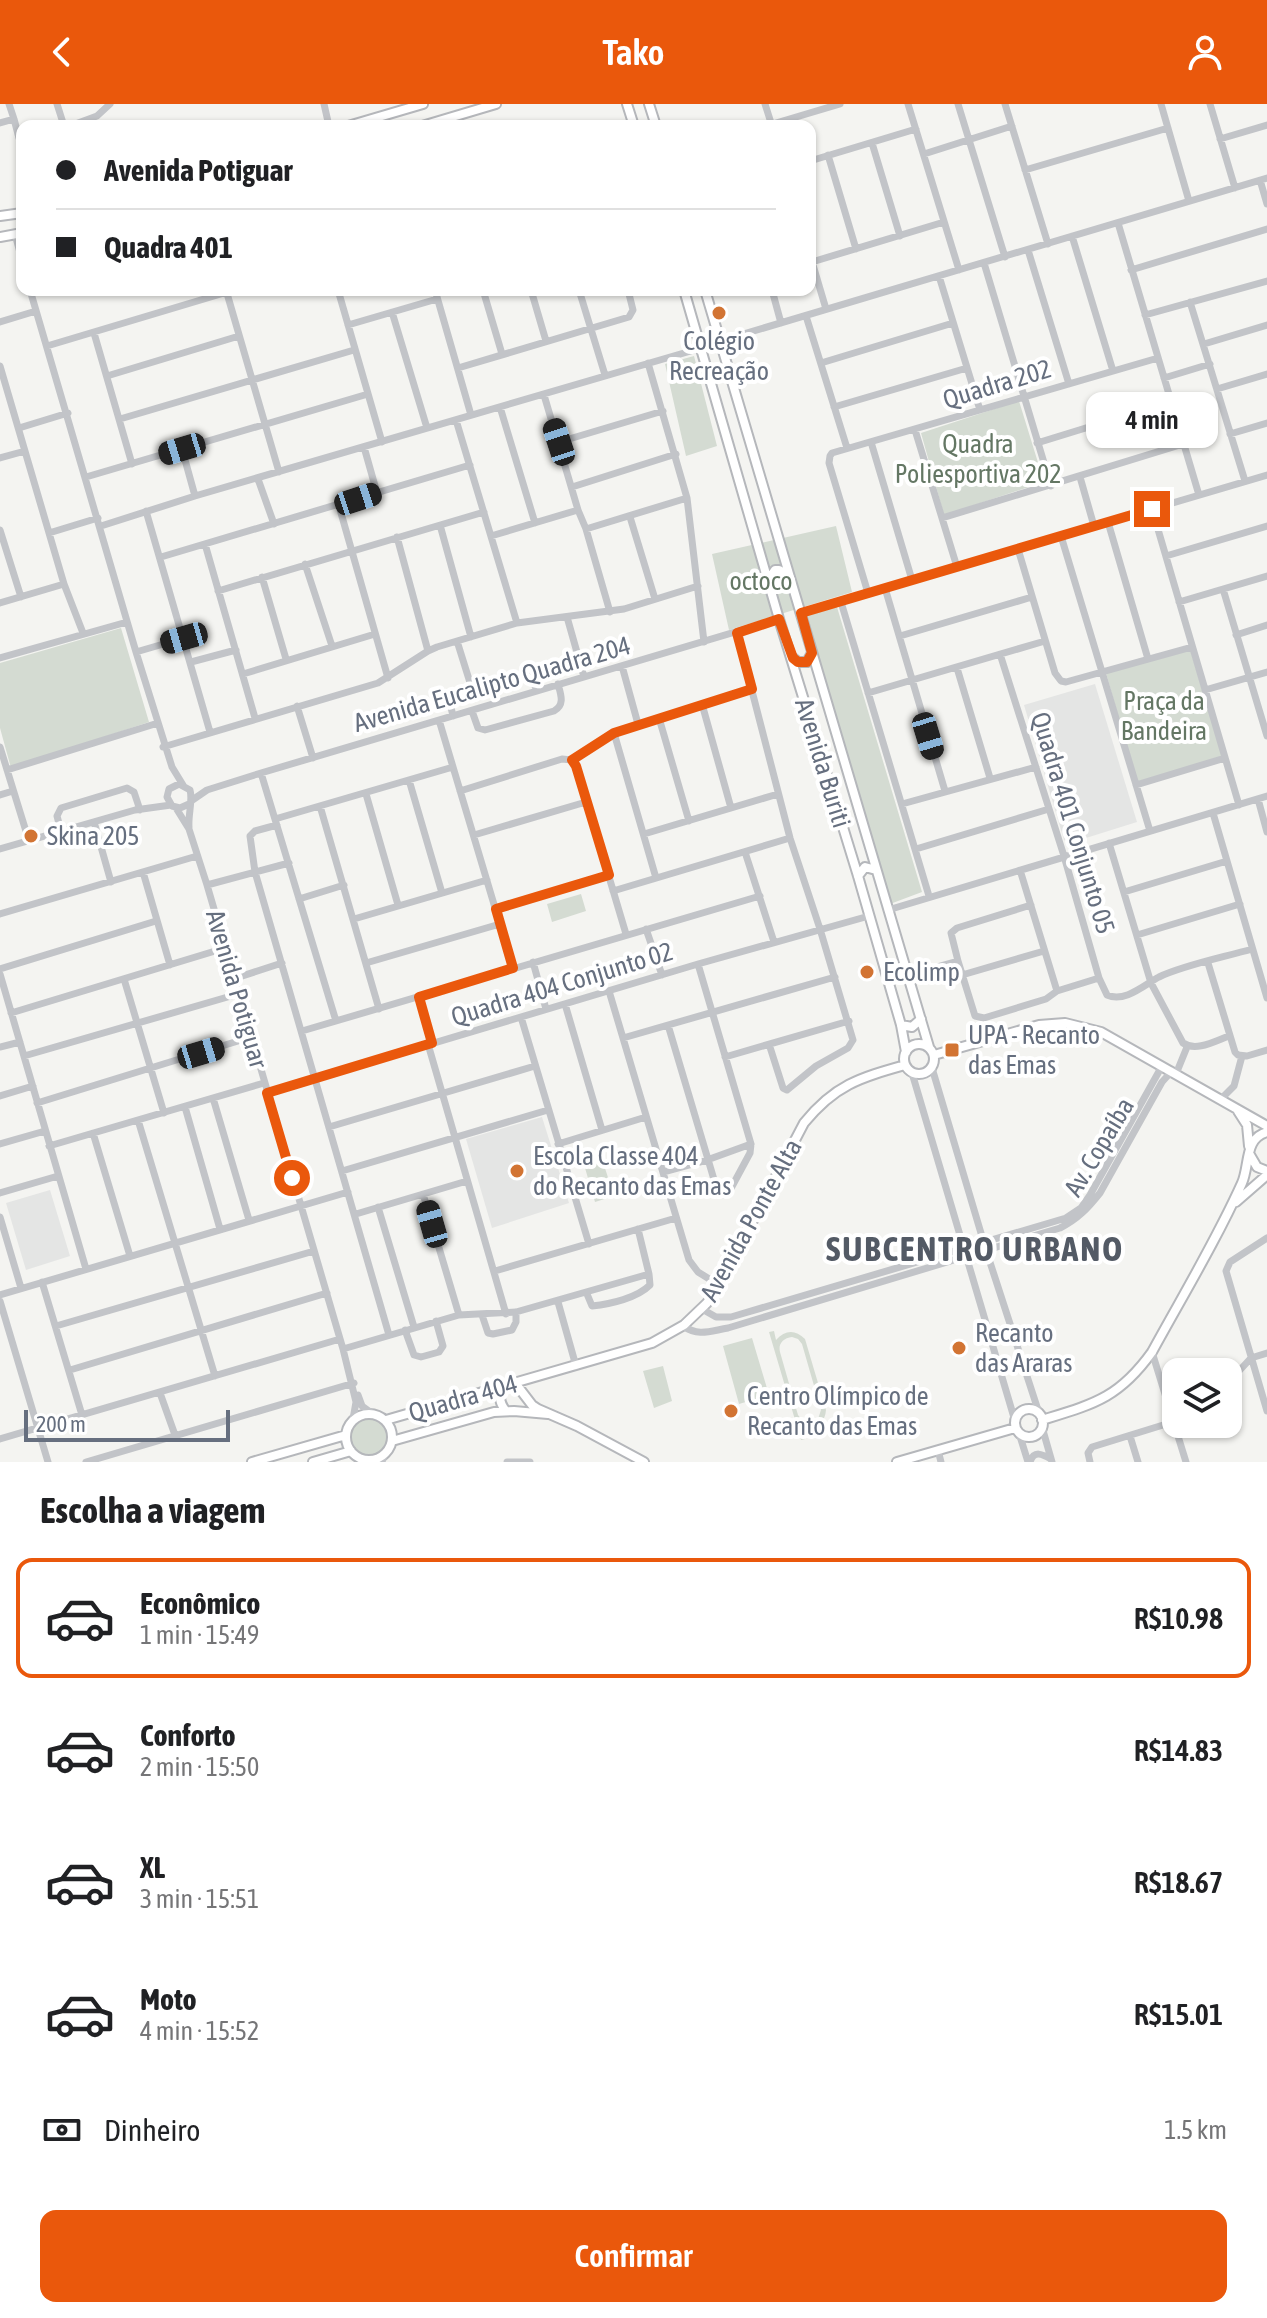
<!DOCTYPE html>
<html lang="pt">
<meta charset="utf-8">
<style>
:root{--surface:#fff;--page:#f2f2f2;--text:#202124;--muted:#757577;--line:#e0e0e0;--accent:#ea580c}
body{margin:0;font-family:"Asap Condensed",sans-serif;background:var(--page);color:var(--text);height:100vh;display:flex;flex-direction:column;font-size:30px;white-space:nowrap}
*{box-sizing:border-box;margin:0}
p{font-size:26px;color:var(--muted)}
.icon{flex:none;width:44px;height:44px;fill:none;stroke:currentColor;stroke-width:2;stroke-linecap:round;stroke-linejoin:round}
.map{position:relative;height:1358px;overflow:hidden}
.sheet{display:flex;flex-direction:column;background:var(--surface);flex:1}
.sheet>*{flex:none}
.top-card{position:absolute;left:16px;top:16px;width:800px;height:176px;border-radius:16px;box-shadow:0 2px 6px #0004;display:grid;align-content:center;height:176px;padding:0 40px;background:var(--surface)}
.fabs{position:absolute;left:1162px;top:1254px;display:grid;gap:16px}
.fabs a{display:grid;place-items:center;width:80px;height:80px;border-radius:16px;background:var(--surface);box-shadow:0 2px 6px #0004;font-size:40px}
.scale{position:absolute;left:24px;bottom:20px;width:206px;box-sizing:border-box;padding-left:8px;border:4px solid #666f7f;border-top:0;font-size:22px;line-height:28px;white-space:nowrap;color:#666f7f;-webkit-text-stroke:6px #fff;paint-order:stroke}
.end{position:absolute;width:36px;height:36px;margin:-18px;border:10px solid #ea580c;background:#fff;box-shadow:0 0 0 4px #fff}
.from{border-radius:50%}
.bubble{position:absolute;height:56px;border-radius:16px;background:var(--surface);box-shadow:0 2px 6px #0004;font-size:26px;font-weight:600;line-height:56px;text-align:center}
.car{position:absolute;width:24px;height:48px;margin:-24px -12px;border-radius:10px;box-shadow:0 0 6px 2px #0007;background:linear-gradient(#222 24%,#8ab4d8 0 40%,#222 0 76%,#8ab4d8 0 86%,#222 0)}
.top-card b{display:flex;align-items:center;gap:28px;height:76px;font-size:30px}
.top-card b+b{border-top:2px solid var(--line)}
.top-card i{width:20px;height:20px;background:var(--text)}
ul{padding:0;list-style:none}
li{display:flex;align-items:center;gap:24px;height:120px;margin:0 16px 12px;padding:0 24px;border:4px solid transparent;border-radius:16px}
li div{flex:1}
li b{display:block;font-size:30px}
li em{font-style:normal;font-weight:600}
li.on{border-color:var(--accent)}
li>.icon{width:72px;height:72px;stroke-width:1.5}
h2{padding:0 40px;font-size:36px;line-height:96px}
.pay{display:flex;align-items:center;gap:20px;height:88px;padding:0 40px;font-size:30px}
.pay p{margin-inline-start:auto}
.button{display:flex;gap:16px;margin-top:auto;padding:16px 40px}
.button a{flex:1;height:92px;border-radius:16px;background:var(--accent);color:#fff;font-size:32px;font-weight:600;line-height:92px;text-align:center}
header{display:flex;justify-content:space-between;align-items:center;height:104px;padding:0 40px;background:var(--accent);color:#fff;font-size:36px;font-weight:600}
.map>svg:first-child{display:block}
</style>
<header><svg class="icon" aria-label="back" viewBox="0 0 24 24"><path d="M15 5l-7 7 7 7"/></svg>Tako<svg class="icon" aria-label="person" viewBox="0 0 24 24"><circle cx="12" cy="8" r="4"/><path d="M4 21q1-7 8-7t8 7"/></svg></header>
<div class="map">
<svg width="1267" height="1358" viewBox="0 0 1267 1358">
<rect width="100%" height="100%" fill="#f4f4f1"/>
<path fill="#e4e5e4" d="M1095,580L1137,718L1070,739L1064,736L1024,601Z
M542,1013L569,1099L492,1124L466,1035Z
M50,1086L70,1152L26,1166L6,1099Z"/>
<path fill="#d4dbd2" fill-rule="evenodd" d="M694,252L717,342L686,352L665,260Z
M1019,297L1044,378L944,411L921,329Z
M836,422L852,488L729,526L712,450Z
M837,503L922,788L890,800L806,511Z
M121,524L149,618L11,664L0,624V559Z
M1190,545L1222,652L1137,678L1106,569Z
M581,790L586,807L552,818L547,800Z
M603,1058L614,1092L595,1098L585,1064Z
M774,1227L776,1236C785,1226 795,1225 805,1235L826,1306C825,1320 815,1325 802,1322L805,1335L801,1336L769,1228ZM792,1233L798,1235L802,1240L821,1306L818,1315L812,1319L802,1316L798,1311L780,1248C778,1240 783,1234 792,1233Z
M752,1234L769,1291L739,1300L723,1242Z
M663,1262L672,1297L654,1304L643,1267Z
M348 1332a21 21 0 1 1 42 0a21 21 0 1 1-42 0Z"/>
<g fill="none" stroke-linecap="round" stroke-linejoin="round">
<g stroke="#b5b7bb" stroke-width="12">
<path id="major" d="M627,0L634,22
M649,0L656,22
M348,22L423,0
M422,22L496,0
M0,112L22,109
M0,133L22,129
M684,186L779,515L858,772L901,921L906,948
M705,186L929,943
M769,475L775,466H779L789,472
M793,554L798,558H807L812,549
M858,772L865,763L876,766
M901,921L912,923L921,915
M904 955a15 15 0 1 1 30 0a15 15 0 1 1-30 0Z
M934,951L1039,921L1065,919L1101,928L1267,1022
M1238,1007L1247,1021L1249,1042
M1250,1051L1257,1063L1267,1067
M1236,1098L1267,1071
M510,1280L519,1284L532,1301L538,1305L577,1322L644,1358
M503,1282C498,1291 499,1299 506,1307
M1015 1319a14 14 0 1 1 28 0a14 14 0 1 1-28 0Z
M346 1333a23 23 0 1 1 46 0a23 23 0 1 1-46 0Z
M386,1316L652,1239L684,1221L707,1199L719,1181L804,1019C835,981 859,974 905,961
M1042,1316C1094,1300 1119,1294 1152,1248C1182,1193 1216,1137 1242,1079C1250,1061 1244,1034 1267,1028
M392,1337L494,1308L514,1307L548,1310
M252,1358L346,1331
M313,1358L351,1347
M897,1358L1015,1324"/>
</g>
<path stroke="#c2c4c8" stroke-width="7" d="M9,0L14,15
M57,0L64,22
M324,0L329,22
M765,0L772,22
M908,0L959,166
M958,0L1005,153
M1005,0L1048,140
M1161,0L1189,97
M1210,0L1235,84
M0,19L14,15L19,34L22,36
M70,22L97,12L110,0
M766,22L840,0
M1220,35L1267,21
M872,39L900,132
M924,50L1012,22
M828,51L856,145
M810,57L916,25
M1025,66L1168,24
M1260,76L1267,100
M1118,119L1199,391
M15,130L22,156
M1072,132L1113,267
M1028,146L1069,280
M810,151L826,205
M812,158L944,118
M984,159L1051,382
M1131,166L1267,125
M939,172L980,306
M30,186L136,548L172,663L183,681
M226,186L279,368
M338,186L382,338
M435,186L471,311
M483,186L502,250
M531,186L546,237
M579,186L605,271
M772,186L781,219
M1190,198L1245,377
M392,208L427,324
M1145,211L1267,177
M806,212L847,344
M0,218L36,207
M348,221L437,195
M94,229L132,360
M720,237L1267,74
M1204,240L1267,221
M47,242L234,186
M648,259L687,394L704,538
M821,259L953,219
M0,262L64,480L83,529
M458,264L629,213L633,206L628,186
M107,272L239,232
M1164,274L1210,260
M1217,285L1267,270
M544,291L578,406
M500,303L535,419
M834,303L967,264
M120,315L354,246
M456,316L517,519
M19,324L68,309
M915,326L957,463
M1230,330L1267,319
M559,338L663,307
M871,338L912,476
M1037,339L1170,298
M364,343L377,389
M182,345L195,392
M0,354L25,347
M86,373L368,290
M1080,373L1094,422
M258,375L274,420
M572,383L676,350
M339,402L388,574
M1152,405L1239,701
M146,407L210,628
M630,413L655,495
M942,414L1183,340
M1108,418L1148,555
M440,421L471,533
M101,422L195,392L701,244
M586,425L687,394
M0,426L21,493
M49,429L98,414
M491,432L578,406L586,425L610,508
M1061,432L1150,727
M397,433L428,547
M205,440L255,614
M1018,445L1055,569L1061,577L1066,578L1192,543
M1166,452L1267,422
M161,453L470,361
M305,460L332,542
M262,473L286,555
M885,484L945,687
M1223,485L1267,632
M218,487L484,408
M868,489L829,359L830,352L832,349L1158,254
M841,498L929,792
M1179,498L1267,472
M0,499L64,480
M801,509L1267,371
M567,513L584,573
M737,529L790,734L820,825L853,936L848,944L816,962L787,986L783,984L769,940
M1236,531L1267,521
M900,532L1032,493
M457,537L472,585
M136,548L184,534
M1000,550L1064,752L1099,874L1107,891C1125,899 1144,881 1159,873C1184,861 1225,853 1252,845
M0,554L127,518
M191,558L236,546
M622,562L638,620
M957,564L990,674
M243,570L375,530
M1205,586L1267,568
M868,589L1045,537
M702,600L731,704
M297,602L313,654
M472,607L478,624L485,626L554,607C565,601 561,591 558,580
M453,612L450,599L453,591L526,571L532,575L537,587
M659,614L689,717
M439,616L453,663
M614,629L656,774
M0,643L29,737
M163,643L378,579L428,547L437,543L517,519L624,505L698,482
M572,656L614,629L752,585
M7,666L158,619
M261,669L336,917
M409,676L442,789
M1136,681L1225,654
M460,687L562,655L572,656L576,662L626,830
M366,690L398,801
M0,691L13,687
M1258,695L1267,728
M191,697L207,686L261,669L779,515
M902,700L1036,663
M320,702L379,905
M176,704L189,725L207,781L343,1245L356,1298L353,1315
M1213,709L1267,894
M275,715L453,663L513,864
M94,718L111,778
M277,721L255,727L250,732L255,768L389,1231
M189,723C188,711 193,696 190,686L179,680L169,685L167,693L172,702L180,704L189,700
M61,727L57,712L61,704L127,684L134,688L140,706
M644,730L778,690
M474,731L586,698
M1109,739L1151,879L1183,939C1196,948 1215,937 1229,932
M0,745L135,706L171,701
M916,745L1049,705
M745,748L774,838
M1020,766L1057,887
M143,768L170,861
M207,781L289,759
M613,787L790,734
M1124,788L1227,757
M299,795L344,781
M1031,801L957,824L951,829L958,857L975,912L984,914L1046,895L1057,887L1099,874
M496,805L609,771
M888,806L1267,692
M0,810L197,752
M354,815L487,776
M646,825L662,871
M1137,831L1240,800
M533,858L546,905
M366,859L500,820
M1208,859L1235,948L1238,951L1247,952L1267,946
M0,865L156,817
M0,870L86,1165
M908,871L958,857
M962,871L1044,847
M124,875L164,1009
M233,875L282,859
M609,887L689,1156L698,1168L719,1181
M419,893L432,939
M565,900L602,1026
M11,909L225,844
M521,913L589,1140
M668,921L718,1089L724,1091L729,1088L750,1049L751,1040L698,860
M302,927L760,792
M623,934L835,873
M428,940L506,1210
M0,943L20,938
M24,952L238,890
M725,953L849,917
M932,964L986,1146L1039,1309
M912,969L1015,1317
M1176,970L1187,943
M267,989L698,860L869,812
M0,992L33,982
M213,994L249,1116
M1221,995L1234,982L1242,952
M37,999L251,933
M185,1003L220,1125
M138,1016L215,1272
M329,1023L535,962
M93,1029L130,1152
M0,1040L45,1027
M558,1040L646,1013
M49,1042L264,979
M342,1067L548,1006
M663,1068L707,1056L751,1040
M0,1089L58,1072
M423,1090L459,1211
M378,1103L414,1223
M356,1110L467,1077
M0,1113L21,1184
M1267,1134L1230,1158L1226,1167L1267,1307
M495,1167L676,1114
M42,1178L82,1311
M587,1190L592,1202C611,1200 637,1194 650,1181L649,1170
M0,1191L348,1088
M0,1197L48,1358
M558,1198L576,1262
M702,1205L716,1213H731L1066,1114L1081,1104L1090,1091L1162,962
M482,1211L488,1229L493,1230L512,1226L516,1218V1208
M56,1222L314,1147
M683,1222C699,1233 710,1227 728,1224L1060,1124C1078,1115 1088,1104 1100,1089L1162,978L1172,967
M405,1226L414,1251L421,1253L439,1248L443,1242L436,1217
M343,1245L459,1211L516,1208L649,1170L638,1125
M1152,1248L1186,1358
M1251,1254L1267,1249
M70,1266L327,1189
M1228,1279L1251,1254
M160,1289L175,1331
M358,1291L362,1302L373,1310
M1042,1323L1052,1358
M1019,1329L1028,1358
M1130,1332L1138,1358
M0,1335L340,1235
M938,1346L941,1358
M366,1356L369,1358
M86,1358L354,1279
M382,1358L384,1351
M507,1358H530
M1030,1358C1034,1346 1042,1350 1051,1355
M1090,1358L1088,1349L1092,1343L1176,1317"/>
<use href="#major" stroke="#fff" stroke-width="8"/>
</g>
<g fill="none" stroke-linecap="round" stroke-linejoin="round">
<path stroke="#ea580c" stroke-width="10" d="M292,1074L267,989L432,939L419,893L513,864L496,805L609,771L576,662L572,656L614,629L752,585L737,529L779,515L793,554L798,558H807L812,549L801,509L1152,405"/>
</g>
<g fill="#d27433" stroke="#fff" stroke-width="3">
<circle cx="719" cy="209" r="8"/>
<circle cx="31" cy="732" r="8"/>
<circle cx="867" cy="868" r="8"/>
<rect x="944" y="938" width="16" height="16" rx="4"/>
<circle cx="517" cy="1067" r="8"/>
<circle cx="959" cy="1244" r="8"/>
<circle cx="731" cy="1307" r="8"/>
</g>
<g text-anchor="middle" stroke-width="8" stroke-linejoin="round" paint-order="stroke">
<g font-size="26" fill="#666f7f" stroke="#fff" text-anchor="start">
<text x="719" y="246" text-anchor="middle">Colégio<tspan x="719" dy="30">Recreação</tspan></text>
<text x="47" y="741">Skina 205</text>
<text x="883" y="877">Ecolimp</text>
<text x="968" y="940">UPA - Recanto<tspan x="968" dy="30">das Emas</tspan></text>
<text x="533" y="1061">Escola Classe 404<tspan x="533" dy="30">do Recanto das Emas</tspan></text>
<text x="975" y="1238">Recanto<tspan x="975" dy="30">das Araras</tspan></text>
<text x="747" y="1301">Centro Olímpico de<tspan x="747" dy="30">Recanto das Emas</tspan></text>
</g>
<g font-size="26" fill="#666f7f" stroke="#fff">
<text transform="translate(997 280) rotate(-17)" y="9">Quadra 202</text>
<text transform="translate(492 580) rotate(-16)" y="9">Avenida Eucalipto Quadra 204</text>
<text transform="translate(823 659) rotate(73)" y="9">Avenida Buriti</text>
<text transform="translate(1073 719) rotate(73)" y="9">Quadra 401 Conjunto 05</text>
<text transform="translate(562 880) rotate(-17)" y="9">Quadra 404 Conjunto 02</text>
<text transform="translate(237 885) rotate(74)" y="9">Avenida Potiguar</text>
<text transform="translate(1099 1043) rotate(-59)" y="9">Av. Copaíba</text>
<text transform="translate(751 1116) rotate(-61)" y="9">Avenida Ponte Alta</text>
<text transform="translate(463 1294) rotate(-16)" y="9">Quadra 404</text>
</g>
<g font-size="26" fill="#647764" stroke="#fff">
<text x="978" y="349">Quadra<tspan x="978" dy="30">Poliesportiva 202</tspan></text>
<text x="761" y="486">octoco</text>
<text x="1164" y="606">Praça da<tspan x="1164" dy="30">Bandeira</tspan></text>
</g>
<g font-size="34" font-weight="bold" letter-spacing="2" fill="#535a65" stroke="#fff">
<text x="975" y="1157">SUBCENTRO URBANO</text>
</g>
</g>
</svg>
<div class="fabs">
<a><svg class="icon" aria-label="layers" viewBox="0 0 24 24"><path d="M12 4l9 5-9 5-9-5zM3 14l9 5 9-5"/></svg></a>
</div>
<div class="scale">200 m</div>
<i class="end from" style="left:292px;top:1074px"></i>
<i class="end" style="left:1152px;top:405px"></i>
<div class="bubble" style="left:1086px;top:288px;width:132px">4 min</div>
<i class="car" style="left:559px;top:338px;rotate:342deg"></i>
<i class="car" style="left:182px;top:345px;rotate:253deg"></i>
<i class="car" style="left:358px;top:395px;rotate:72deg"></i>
<i class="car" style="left:184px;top:534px;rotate:254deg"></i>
<i class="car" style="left:928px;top:632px;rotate:163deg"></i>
<i class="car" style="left:201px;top:949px;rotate:73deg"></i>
<i class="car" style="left:432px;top:1120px;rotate:344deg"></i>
<div class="top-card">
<b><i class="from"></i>Avenida Potiguar</b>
<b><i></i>Quadra 401</b>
</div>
</div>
<section class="sheet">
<h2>Escolha a viagem</h2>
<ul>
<li class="on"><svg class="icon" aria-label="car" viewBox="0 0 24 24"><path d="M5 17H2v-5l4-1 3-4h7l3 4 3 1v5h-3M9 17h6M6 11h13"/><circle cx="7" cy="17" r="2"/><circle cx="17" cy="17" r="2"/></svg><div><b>Econômico</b><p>1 min · 15:49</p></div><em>R$10.98</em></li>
<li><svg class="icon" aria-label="car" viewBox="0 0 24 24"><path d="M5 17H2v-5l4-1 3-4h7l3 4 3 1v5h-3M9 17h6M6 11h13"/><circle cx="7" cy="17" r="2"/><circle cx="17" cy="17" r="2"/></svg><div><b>Conforto</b><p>2 min · 15:50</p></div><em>R$14.83</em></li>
<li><svg class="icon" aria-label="car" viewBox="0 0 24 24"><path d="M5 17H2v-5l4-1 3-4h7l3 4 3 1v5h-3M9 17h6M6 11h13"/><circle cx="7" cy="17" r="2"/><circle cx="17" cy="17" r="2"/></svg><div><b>XL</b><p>3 min · 15:51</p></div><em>R$18.67</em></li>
<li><svg class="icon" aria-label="car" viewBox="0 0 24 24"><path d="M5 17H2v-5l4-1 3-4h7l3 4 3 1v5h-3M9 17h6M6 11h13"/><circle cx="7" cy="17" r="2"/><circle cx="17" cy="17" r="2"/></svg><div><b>Moto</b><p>4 min · 15:52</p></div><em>R$15.01</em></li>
</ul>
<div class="pay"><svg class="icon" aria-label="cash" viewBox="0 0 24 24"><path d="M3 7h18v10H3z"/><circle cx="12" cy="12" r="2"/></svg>Dinheiro<p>1.5 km</p></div>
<div class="button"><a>Confirmar</a></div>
</section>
